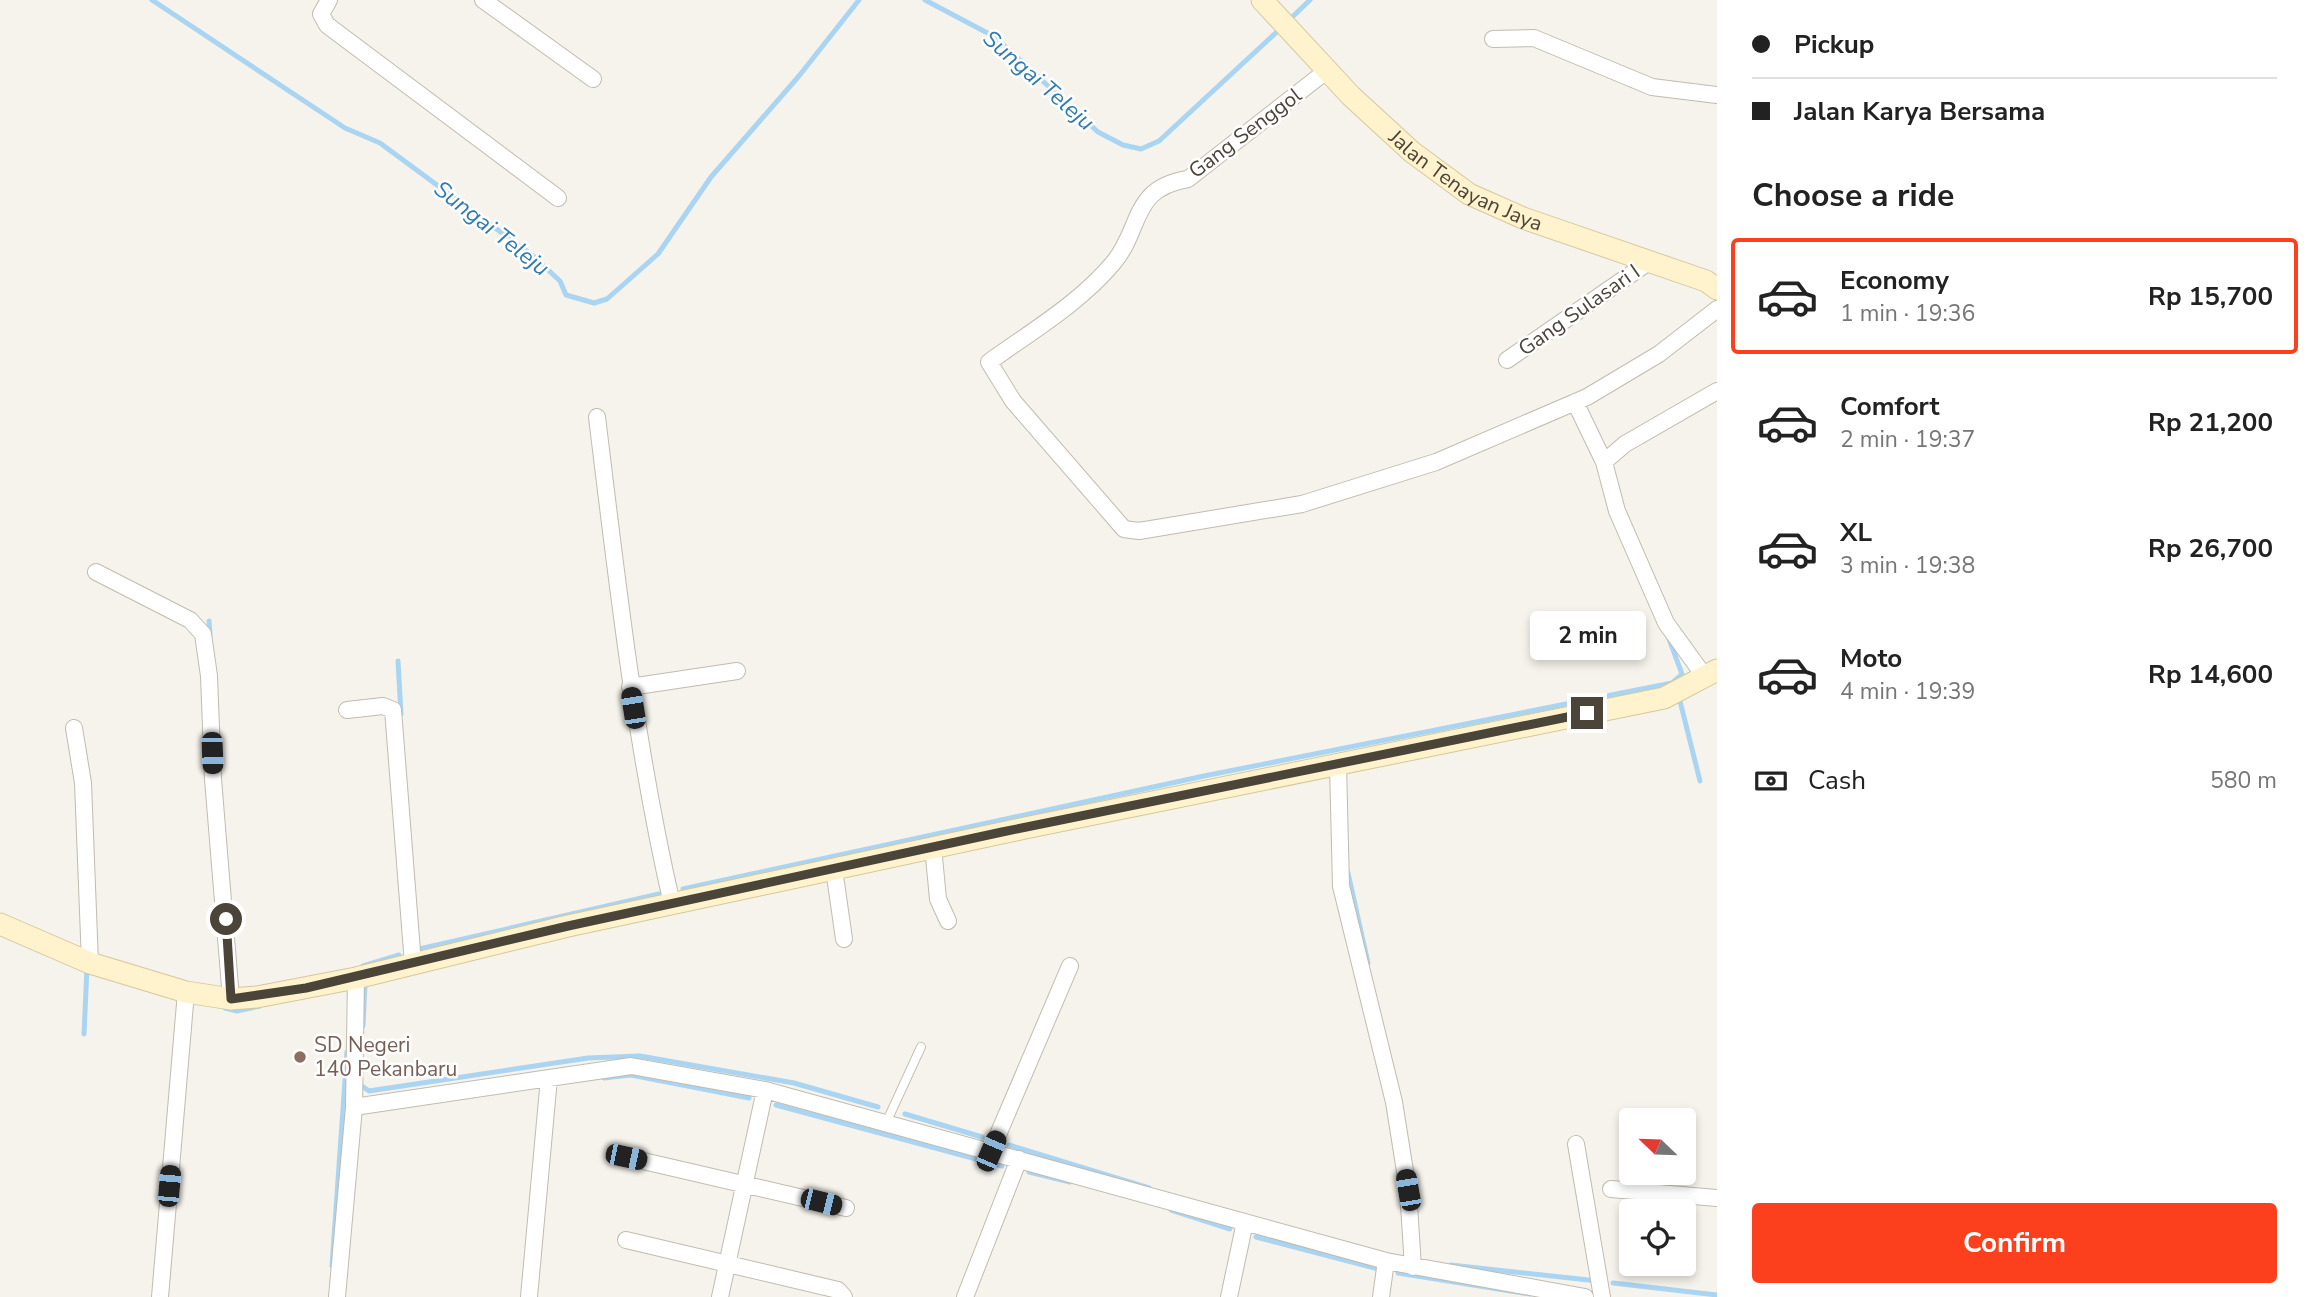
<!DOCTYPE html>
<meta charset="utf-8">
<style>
:root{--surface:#fff;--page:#f6f6f6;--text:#222;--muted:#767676;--line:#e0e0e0;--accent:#fc3f1d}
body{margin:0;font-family:"Nunito Sans",sans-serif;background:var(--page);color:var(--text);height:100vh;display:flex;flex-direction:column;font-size:26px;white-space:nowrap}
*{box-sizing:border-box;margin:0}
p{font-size:23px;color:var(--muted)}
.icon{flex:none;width:38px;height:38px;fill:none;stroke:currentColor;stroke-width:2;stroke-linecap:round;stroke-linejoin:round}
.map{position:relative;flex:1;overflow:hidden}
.sheet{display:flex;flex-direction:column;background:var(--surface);width:595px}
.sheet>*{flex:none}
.guide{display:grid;align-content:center;height:154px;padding:0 35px;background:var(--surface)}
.needle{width:46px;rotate:293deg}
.fabs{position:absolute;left:1619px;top:1108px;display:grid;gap:14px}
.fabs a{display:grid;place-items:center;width:77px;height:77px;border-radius:7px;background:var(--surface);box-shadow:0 4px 10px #0003;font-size:35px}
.end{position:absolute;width:32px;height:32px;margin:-16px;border:9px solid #4b4439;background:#fff;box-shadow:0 0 0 4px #fff}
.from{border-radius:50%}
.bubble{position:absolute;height:49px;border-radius:7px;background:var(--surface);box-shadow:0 4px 10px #0003;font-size:23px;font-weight:700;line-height:49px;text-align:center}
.car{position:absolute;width:21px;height:42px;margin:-21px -10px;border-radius:9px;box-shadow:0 0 5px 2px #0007;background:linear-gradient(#222 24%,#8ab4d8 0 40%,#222 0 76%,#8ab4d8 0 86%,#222 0)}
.guide b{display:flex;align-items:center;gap:24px;height:66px;font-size:26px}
.guide b+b{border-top:2px solid var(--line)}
.guide i{width:18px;height:18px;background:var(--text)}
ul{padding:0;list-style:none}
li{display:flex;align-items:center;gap:21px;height:116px;margin:0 14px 10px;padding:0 21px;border:4px solid transparent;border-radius:7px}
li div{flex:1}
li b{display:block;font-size:26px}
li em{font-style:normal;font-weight:700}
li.active{border-color:var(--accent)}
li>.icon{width:63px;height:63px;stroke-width:1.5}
h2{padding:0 35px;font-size:32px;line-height:84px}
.pay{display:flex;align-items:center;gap:18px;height:77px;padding:0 35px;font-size:26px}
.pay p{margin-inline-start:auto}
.action{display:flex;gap:14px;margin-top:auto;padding:14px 35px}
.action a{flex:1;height:80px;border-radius:7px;background:var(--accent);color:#fff;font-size:28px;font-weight:700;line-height:80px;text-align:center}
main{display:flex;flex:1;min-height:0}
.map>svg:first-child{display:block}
</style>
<main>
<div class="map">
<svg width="1717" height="1297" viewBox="0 0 1717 1297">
<rect width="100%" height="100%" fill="#f6f3ec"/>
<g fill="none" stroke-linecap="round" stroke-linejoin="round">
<path stroke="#a9d4f2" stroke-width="5" d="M152,0L345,128L380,143L532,255L560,281L566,295L594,303L607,299L658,254L711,177L799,76L859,0
M925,0L995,37L1098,132L1123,145L1141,149L1159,141L1280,29
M1287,22L1310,0
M209,621L210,635
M398,661L401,714
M1679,697L1700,781
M1348,873L1368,963
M683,889L1204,776L1672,683L1682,674L1669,639
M415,950L659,894
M363,966L399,955
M225,1008L237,1011L260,1006
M363,1026L365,984L370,983
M84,1034L87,968
M604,1078L631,1075L749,1098
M359,1084L369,1091L588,1058L640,1056L794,1083L878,1107
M776,1105L1002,1166
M905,1114L982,1137
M1009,1145L1149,1188
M1029,1172L1070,1182
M1171,1210L1230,1229
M1256,1237L1382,1270
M1451,1265L1598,1281
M332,1266L347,1052
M1398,1273L1530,1294
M1613,1283L1717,1295"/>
<g stroke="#c2bbae" stroke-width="10">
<path id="lane" d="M886,1123L921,1047"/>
</g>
<g stroke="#c2bbae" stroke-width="18">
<path id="street" d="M329,0L321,14L327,25L558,198
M483,0L593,79
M1493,39L1534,38L1652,87L1717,95
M1325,72L1188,179C1131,188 1142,228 1114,262C1080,303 1032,331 989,362L1013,401L1124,529L1139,531L1302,504L1436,462L1587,397L1659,354L1717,309
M1507,360L1650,261
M1575,402L1604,462
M597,417C617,581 635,743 672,904
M96,572L190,620L203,634L209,676L213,779L231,999
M1705,677L1666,623L1617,511L1604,462L1625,444L1717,391
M630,687L737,671
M347,710L383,706L393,710L413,964
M74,728L83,783L90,963
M1338,765L1341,886L1394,1102L1408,1190L1413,1267
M933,847L938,899L948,921
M834,869L844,939
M354,1107L631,1066L765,1090L1386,1261L1585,1297
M1576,1144L1602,1297
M991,1151L1070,966
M626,1157L846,1208
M1611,1189L1717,1198
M626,1240L838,1290L844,1297
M160,1297L186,992
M337,1297L354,1107L356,978
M529,1297L549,1078
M720,1297L765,1090
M965,1297L1019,1159
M1229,1297L1245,1222
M1381,1297L1386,1261"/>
</g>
<g stroke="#d6c79b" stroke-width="23">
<g id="secondary">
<path id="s1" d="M1262,0L1351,96L1412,152L1469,194L1523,218L1706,281L1717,289"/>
<path d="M0,924L90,963L186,992L231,999L257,997L356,978L568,926L1025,828L1664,698L1717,670"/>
</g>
</g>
<use href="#lane" stroke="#fff" stroke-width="8"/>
<use href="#street" stroke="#fff" stroke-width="16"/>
<use href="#secondary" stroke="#fff3cd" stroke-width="21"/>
</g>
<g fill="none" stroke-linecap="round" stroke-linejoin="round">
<path stroke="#4b4439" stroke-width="9" d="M226,919L231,999L306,988L568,926L1002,832L1587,713"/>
</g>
<circle fill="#8d6e63" stroke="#fff" stroke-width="2.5" cx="300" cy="1057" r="7"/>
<g text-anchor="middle" stroke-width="5" stroke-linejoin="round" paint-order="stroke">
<g font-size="21" fill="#4b4439" stroke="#fff">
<text transform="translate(1245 133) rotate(-37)" y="7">Gang Senggol</text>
<text dy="7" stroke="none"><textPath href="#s1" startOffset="275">Jalan Tenayan Jaya</textPath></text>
<text transform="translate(1579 310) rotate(-35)" y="7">Gang Sulasari I</text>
</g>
<g font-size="21" fill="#785e54" stroke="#fff" text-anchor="start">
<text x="314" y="1052">SD Negeri<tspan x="314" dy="24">140 Pekanbaru</tspan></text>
</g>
<g font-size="23" font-style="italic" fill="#2e7ab2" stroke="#fff">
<text transform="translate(1039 80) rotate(41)" y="8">Sungai Teleju</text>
<text transform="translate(492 228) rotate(38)" y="8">Sungai Teleju</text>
</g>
</g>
</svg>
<div class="fabs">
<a><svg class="needle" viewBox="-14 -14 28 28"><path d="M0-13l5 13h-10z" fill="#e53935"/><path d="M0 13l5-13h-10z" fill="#767676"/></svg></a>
<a><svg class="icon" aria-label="locate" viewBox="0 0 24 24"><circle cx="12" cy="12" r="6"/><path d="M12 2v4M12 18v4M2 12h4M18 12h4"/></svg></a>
</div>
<i class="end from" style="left:226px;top:919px"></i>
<i class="end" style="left:1587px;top:713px"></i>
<div class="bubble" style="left:1530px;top:611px;width:116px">2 min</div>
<i class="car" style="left:633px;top:708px;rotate:351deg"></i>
<i class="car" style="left:212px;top:753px;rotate:178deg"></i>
<i class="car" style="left:991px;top:1151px;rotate:23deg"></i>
<i class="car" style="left:626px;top:1157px;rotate:102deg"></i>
<i class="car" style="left:169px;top:1186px;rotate:5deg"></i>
<i class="car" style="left:1408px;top:1190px;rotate:350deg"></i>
<i class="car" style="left:821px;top:1202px;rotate:104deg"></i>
</div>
<section class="sheet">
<div class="guide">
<b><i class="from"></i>Pickup</b>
<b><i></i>Jalan Karya Bersama</b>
</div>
<h2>Choose a ride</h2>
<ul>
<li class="active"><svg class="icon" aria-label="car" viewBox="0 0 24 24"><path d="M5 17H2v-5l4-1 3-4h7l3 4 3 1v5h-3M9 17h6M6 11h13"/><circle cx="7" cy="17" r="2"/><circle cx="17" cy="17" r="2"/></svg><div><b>Economy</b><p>1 min · 19:36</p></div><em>Rp 15,700</em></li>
<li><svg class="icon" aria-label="car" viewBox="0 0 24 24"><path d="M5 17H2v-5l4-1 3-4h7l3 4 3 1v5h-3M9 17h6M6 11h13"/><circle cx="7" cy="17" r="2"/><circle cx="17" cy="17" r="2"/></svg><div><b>Comfort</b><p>2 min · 19:37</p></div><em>Rp 21,200</em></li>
<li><svg class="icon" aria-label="car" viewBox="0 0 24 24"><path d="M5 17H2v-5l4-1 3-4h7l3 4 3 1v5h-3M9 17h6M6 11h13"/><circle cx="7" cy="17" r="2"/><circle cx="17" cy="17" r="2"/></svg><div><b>XL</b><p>3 min · 19:38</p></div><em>Rp 26,700</em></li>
<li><svg class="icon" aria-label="car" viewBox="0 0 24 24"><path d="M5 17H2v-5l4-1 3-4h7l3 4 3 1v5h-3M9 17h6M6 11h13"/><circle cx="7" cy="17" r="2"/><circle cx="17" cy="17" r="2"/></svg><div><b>Moto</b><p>4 min · 19:39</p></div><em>Rp 14,600</em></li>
</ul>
<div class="pay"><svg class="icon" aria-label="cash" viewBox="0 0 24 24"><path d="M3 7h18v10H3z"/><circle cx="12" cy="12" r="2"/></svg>Cash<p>580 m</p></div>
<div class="action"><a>Confirm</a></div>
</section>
</main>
